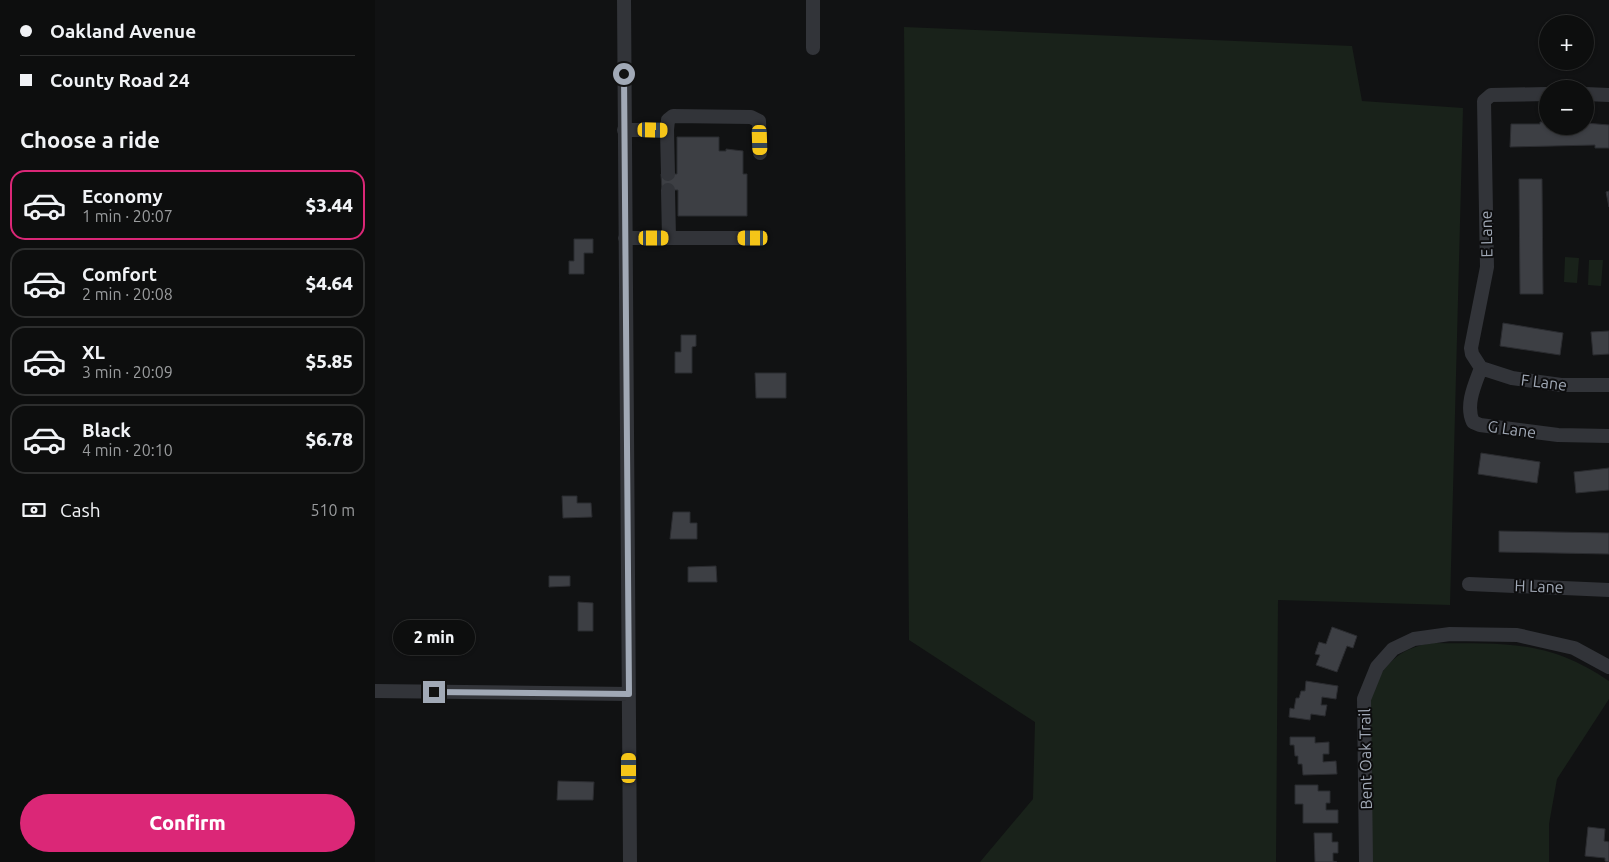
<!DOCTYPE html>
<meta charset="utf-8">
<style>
:root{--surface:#0d0e0e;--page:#1b1c1c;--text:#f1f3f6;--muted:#9a9c9e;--line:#2d2e2e;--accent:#db2777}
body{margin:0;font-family:Ubuntu,sans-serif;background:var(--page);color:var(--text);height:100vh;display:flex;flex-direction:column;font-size:19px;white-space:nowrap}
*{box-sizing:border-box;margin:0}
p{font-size:16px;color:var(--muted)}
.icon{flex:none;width:28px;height:28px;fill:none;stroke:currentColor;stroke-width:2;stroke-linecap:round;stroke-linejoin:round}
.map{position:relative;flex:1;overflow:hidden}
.drawer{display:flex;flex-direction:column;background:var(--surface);width:375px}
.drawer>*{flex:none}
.hud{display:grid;align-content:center;height:110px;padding:0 20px;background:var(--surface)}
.tools{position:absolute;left:1164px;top:15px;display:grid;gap:10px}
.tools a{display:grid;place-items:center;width:55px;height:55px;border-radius:50%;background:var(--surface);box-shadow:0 1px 4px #0004,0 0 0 1px var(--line);font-size:25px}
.end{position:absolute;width:22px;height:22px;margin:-11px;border:6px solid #a1a9b6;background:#111;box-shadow:0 0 0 2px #111}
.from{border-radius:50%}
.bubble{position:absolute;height:35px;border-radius:18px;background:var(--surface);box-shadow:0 1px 4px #0004,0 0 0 1px var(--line);font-size:16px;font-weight:800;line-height:35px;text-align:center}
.car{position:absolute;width:15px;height:30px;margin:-15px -8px;border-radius:6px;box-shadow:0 0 4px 1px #0007;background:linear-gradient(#f5c518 24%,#345 0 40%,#f5c518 0 76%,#345 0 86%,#f5c518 0)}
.hud b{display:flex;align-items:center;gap:18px;height:48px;font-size:19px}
.hud b+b{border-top:1px solid var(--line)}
.hud i{width:12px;height:12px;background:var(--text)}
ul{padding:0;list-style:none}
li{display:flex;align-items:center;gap:15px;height:70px;margin:0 10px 8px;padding:0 10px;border:2px solid var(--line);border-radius:15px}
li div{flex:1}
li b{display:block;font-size:19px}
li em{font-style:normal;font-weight:800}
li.active{border-color:var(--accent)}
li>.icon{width:45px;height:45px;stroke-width:1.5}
h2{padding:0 20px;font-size:22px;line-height:60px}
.pay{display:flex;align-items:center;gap:12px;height:55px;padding:0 20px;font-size:19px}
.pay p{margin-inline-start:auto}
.primary-button{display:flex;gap:10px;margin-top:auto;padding:10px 20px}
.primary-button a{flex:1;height:58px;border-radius:30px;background:var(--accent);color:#fff;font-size:20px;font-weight:800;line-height:58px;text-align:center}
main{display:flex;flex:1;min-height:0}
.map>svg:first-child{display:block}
</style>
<main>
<section class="drawer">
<div class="hud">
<b><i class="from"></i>Oakland Avenue</b>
<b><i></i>County Road 24</b>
</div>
<h2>Choose a ride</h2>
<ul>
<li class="active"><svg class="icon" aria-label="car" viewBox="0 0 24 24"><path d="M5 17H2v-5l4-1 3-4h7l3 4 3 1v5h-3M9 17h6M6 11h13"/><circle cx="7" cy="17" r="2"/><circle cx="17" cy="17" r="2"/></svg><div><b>Economy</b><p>1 min · 20:07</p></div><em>$3.44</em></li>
<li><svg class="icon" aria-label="car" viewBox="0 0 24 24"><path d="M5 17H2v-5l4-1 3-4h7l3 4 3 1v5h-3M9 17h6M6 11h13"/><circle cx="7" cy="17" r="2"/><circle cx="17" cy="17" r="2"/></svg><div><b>Comfort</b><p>2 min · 20:08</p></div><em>$4.64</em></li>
<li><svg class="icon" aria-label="car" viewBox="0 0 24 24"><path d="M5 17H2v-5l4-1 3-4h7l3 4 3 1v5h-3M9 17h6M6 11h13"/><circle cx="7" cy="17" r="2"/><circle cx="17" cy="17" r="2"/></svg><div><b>XL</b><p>3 min · 20:09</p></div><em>$5.85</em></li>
<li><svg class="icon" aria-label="car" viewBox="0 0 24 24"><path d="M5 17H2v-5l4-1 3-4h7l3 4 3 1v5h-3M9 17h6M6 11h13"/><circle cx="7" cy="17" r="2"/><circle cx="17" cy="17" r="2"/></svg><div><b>Black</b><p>4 min · 20:10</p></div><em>$6.78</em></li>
</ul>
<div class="pay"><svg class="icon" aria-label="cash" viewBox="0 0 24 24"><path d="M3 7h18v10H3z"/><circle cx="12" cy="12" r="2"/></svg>Cash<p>510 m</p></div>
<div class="primary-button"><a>Confirm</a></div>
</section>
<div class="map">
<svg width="1234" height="862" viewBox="0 0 1234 862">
<rect width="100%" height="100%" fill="#111213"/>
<path fill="#19221a" d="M529,27L977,46L987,101L1088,108L1075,605L903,600L901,862H605L658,799L660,722L534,640Z
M1190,257L1204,258L1202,283L1189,282Z
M1214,260H1228L1226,286L1213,285Z
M1058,643C1130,644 1172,639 1234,681V699L1182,779L1174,824V862H997L995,700C1004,667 1024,647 1058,643Z"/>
<path fill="#3d3f44" stroke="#2b2c30" d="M1165,122H1172V126H1210V123L1234,125V148H1220V145L1135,147L1136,124H1165Z
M302,137H344V151H351V149L368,151V174H372V216H303V190H287L286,174H302Z
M1144,179H1167L1168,294H1145Z
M1234,191V207L1231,192Z
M199,239H218V253H209V274H194V261H199Z
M1128,323L1188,333L1185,355L1125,346Z
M1234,331V354L1218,355L1216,332Z
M306,335H321V346L317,347V373H300V352H306Z
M380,373H411V398H381Z
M1106,453L1165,462L1162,483L1103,474Z
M1234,468V490L1201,493L1199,472Z
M187,496H202V503H216L217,517L188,518Z
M298,512H315V523H322V539H295Z
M1124,531L1234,533V554L1124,552Z
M341,566L342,582H313V567Z
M174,576H195V586L174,587Z
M203,602L218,603V631H203Z
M957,627L982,636L978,648L972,646L962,672L941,665L945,655L940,654L944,642L951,644Z
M33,638L70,639V655L33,654Z
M931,681L963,686L961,699L947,697L946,705H952L950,716L936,714L935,720L914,717L915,708L919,709L921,698H924L926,691H930Z
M915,737H940V743L954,742V754H948V762L961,761L962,774L928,775L927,764H923V756H920L919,745H915Z
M183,781L219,782L218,800H182Z
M920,785H943V791H955V803H951V810H963V823H928V804H920Z
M1213,827L1230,829L1229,841L1234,842V862L1230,861V858L1210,856Z
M939,833H957V842H963V853H958V861L962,862H940Z"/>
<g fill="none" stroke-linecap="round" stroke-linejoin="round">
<path stroke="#323439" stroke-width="14" d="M249,0L255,862
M438,0V48
M1172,94L1116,95L1109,101L1112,267L1096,348L1097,354L1106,368L1137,378L1186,385H1234
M1210,94L1234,95
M249,130H292L293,120L298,116L376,117L384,121L385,153
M292,130L293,174
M250,238H294L293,190
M294,238H378
M1106,368C1100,384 1090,405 1098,422L1105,425L1183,435L1234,436
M1094,584L1234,590
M0,691L254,694
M991,862L989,699L1002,667L1018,649L1039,639L1075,634L1142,635L1199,648L1234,667"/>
</g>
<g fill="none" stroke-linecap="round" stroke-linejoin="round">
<path stroke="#a1a9b6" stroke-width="6" d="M59,692L254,694L249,74"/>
</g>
<g text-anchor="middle" stroke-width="4" stroke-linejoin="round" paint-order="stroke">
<g font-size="16" fill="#a1a9b6" stroke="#0d0d0e">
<text transform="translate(1111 234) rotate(-91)" y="6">E Lane</text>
<text transform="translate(1169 382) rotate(7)" y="6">F Lane</text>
<text transform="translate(1137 429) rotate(8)" y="6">G Lane</text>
<text transform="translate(1164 586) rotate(2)" y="6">H Lane</text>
<text transform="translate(990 759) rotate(-91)" y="6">Bent Oak Trail</text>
</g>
</g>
</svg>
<div class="tools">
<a>+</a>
<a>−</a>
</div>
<i class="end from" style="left:249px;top:74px"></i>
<i class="end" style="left:59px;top:692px"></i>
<div class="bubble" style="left:18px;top:620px;width:82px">2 min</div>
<i class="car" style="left:278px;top:130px;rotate:91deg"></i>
<i class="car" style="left:385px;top:140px;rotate:178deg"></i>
<i class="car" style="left:279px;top:238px;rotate:90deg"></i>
<i class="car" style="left:378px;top:238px;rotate:270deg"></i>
<i class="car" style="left:254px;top:768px;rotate:0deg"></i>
</div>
</main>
